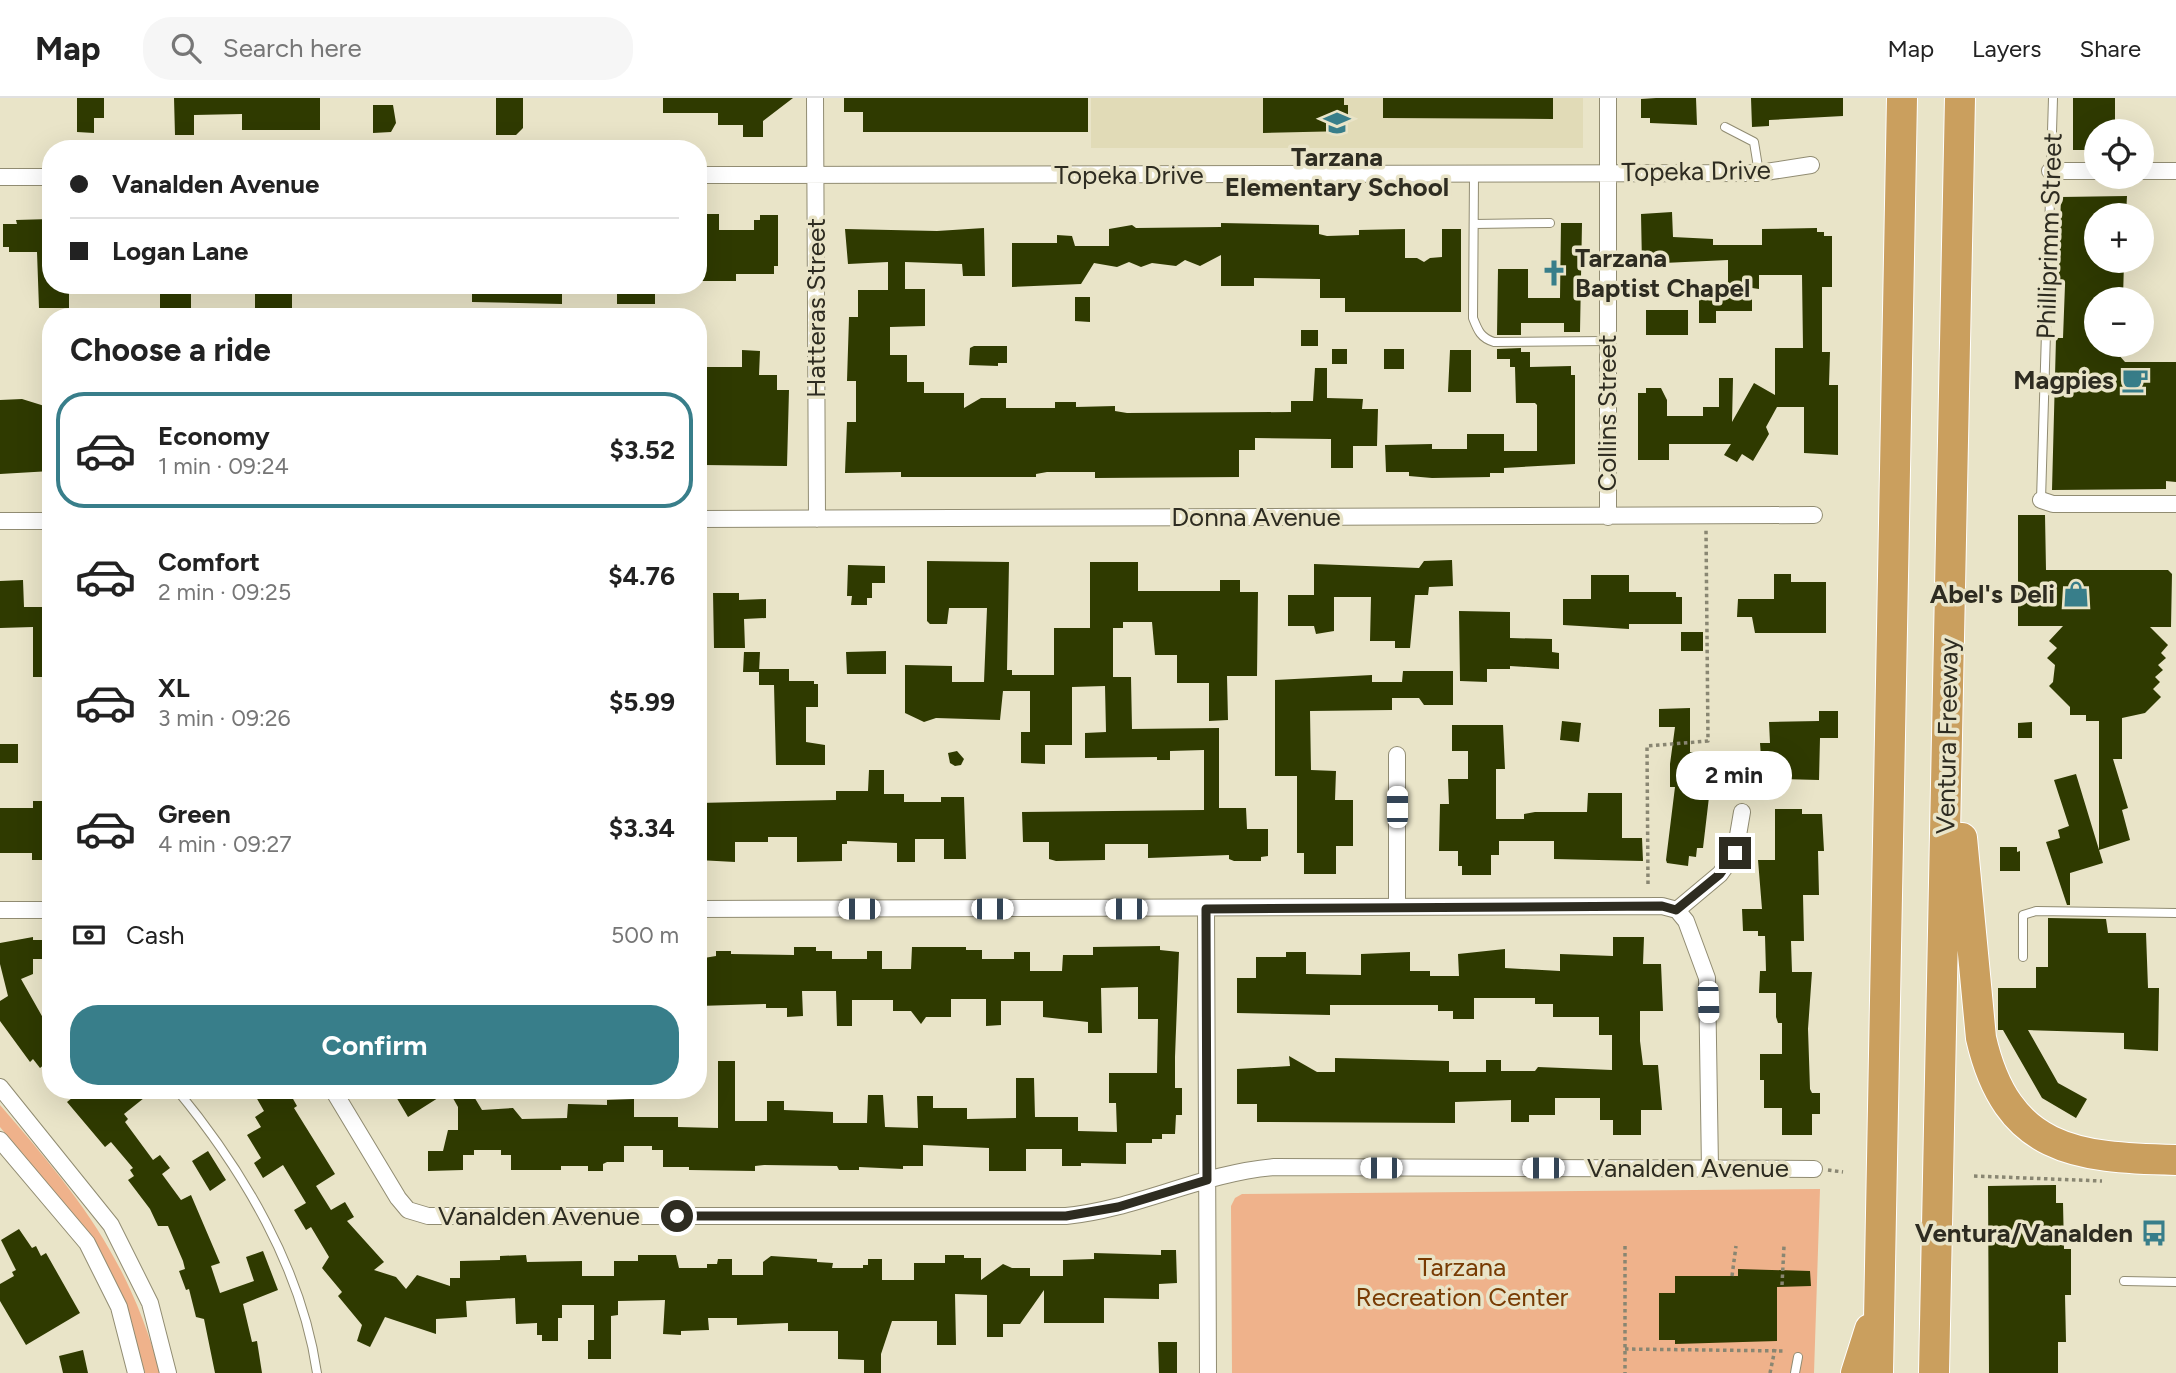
<!DOCTYPE html>
<meta charset="utf-8">
<style>
:root{--surface:#fff;--page:#f6f6f6;--text:#222;--muted:#767676;--line:#e0e0e0;--accent:#387e8a}
body{margin:0;font-family:Figtree,sans-serif;background:var(--page);color:var(--text);height:100vh;display:flex;flex-direction:column;font-size:26px;white-space:nowrap}
*{box-sizing:border-box;margin:0}
p{font-size:23px;color:var(--muted)}
.icon{flex:none;width:38px;height:38px;fill:none;stroke:currentColor;stroke-width:2;stroke-linecap:round;stroke-linejoin:round}
.map{position:relative;flex:1;overflow:hidden}
.sheet{position:absolute;left:42px;top:210px;width:665px;height:791px;display:flex;flex-direction:column;background:var(--surface);border-radius:28px;box-shadow:0 7px 28px #0002}
.sheet>*{flex:none}
.top-card{position:absolute;left:42px;top:42px;width:665px;height:154px;border-radius:28px;box-shadow:0 7px 28px #0002;display:grid;align-content:center;height:154px;padding:0 28px;background:var(--surface)}
.tools{position:absolute;left:2084px;top:21px;display:grid;gap:14px}
.tools a{display:grid;place-items:center;width:70px;height:70px;border-radius:50%;background:var(--surface);box-shadow:0 7px 28px #0002;font-size:35px}
.end{position:absolute;width:32px;height:32px;margin:-16px;border:9px solid #2e2c21;background:#fff;box-shadow:0 0 0 4px #fff}
.from{border-radius:50%}
.bubble{position:absolute;height:49px;border-radius:24px;background:var(--surface);box-shadow:0 7px 28px #0002;font-size:23px;font-weight:700;line-height:49px;text-align:center}
.car{position:absolute;width:21px;height:42px;margin:-21px -10px;border-radius:9px;box-shadow:0 0 5px 2px #0007;background:linear-gradient(#fff 24%,#345 0 40%,#fff 0 76%,#345 0 86%,#fff 0)}
.top-card b{display:flex;align-items:center;gap:24px;height:66px;font-size:26px}
.top-card b+b{border-top:2px solid var(--line)}
.top-card i{width:18px;height:18px;background:var(--text)}
ul{padding:0;list-style:none}
li{display:flex;align-items:center;gap:21px;height:116px;margin:0 14px 10px;padding:0 14px;border:4px solid transparent;border-radius:28px}
li div{flex:1}
li b{display:block;font-size:26px}
li em{font-style:normal;font-weight:700}
li.active{border-color:var(--accent)}
li>.icon{width:63px;height:63px;stroke-width:1.5}
h2{padding:0 28px;font-size:32px;line-height:84px}
.pay{display:flex;align-items:center;gap:18px;height:77px;padding:0 28px;font-size:26px}
.pay p{margin-inline-start:auto}
.button{display:flex;gap:14px;margin-top:auto;padding:14px 28px}
.button a{flex:1;height:80px;border-radius:28px;background:var(--accent);color:#fff;font-size:28px;font-weight:700;line-height:80px;text-align:center}
header{display:flex;align-items:center;gap:42px;box-sizing:border-box;height:98px;padding:0 35px;background:var(--surface);border-bottom:2px solid var(--line)}
header strong{font-size:33px}
nav{display:flex;gap:38px;margin-inline-start:auto;font-size:24px}
.search{width:490px;height:63px;background:var(--page);display:flex;align-items:center;gap:18px;box-sizing:border-box;padding:0 24px;border-radius:28px;color:var(--muted);font-size:26px}
.map>svg:first-child{display:block}
</style>
<header>
<strong>Map</strong>
<div class="search"><svg class="icon" aria-label="search" viewBox="0 0 24 24"><circle cx="10" cy="10" r="6"/><path d="M15 15l6 6"/></svg>Search here</div>
<nav><a>Map</a><a>Layers</a><a>Share</a></nav>
</header>
<div class="map">
<svg width="2176" height="1275" viewBox="0 0 2176 1275">
<rect width="100%" height="100%" fill="#e9e4c8"/>
<path fill="#e1dbb7" d="M1091,0H1583V50H1091Z"/>
<path fill="#efb28b" d="M0,1007C77,1096 129,1160 160,1275H145L129,1219L92,1141L0,1029Z
M1820,1091L1814,1275H1232L1231,1108L1235,1100L1242,1096Z"/>
<path fill="#2f3a00" d="M77,0H104V20H94V35L77,34Z
M174,0H320V32H242V16L194,17V37H175Z
M496,0H523V30L516,37H496Z
M663,0H793L763,23V39H743V27H718V15H663Z
M844,0H1088V34H863V14H844Z
M1263,0H1344V7H1348V33L1263,35Z
M1383,0H1553V21L1383,20Z
M1656,0H1696L1697,27L1650,25V20H1641V1Z
M1751,0H1843V18L1769,22V28L1752,29Z
M2073,0H2115V33H2096V52H2073Z
M373,7H393L396,25L391,34L373,35Z
M2127,98L2126,117H2096V163H2124L2123,201H2096V247H2110L2125,264H2176V384L2166,383V391L2052,392L2056,240H2063L2065,187H2058L2061,99Z
M1672,114L1673,139L1713,141V147H1762V131L1817,130V134H1824V138H1832V189H1822V254H1830L1829,287H1838V357L1804,355V309H1777L1766,329L1769,336L1753,363L1742,356L1737,364L1724,357L1731,346H1669V362H1638V295H1646V290H1661L1667,302V318H1703V309H1719V280H1733L1732,324L1754,285L1775,297V250H1803L1802,177H1759V191L1752,190V213H1716V225H1699V191H1728V162L1642,166L1641,116Z
M700,116H719V132H754V122H760V117H778V168H774V176H736V183H699Z
M50,121L51,187H69V210H39L37,154H9V149H3V126H17L16,122Z
M1221,125L1319,127V136L1327,138L1359,137V132L1405,131V160H1417L1424,164L1430,160L1442,159V131H1461V214H1345V200H1320V181L1254,180V188H1221V157L1200,168L1185,162L1176,168L1152,165L1141,169L1129,164L1117,169L1094,165L1081,186L1012,189V145H1057V137L1072,138L1075,148H1109V131L1132,127L1136,130L1221,129Z
M1561,125H1582L1580,234H1564V225H1521V237H1497L1498,171H1528V200H1560Z
M984,130L985,178H963L962,166L905,164V191H925V228L890,229V257H907V284H924V295H964V310L981,300H1006V310H1055V304H1076V309L1115,308V313L1127,315L1291,314V303H1313L1315,270H1327V300L1363,301L1362,311H1378L1377,348H1353V370H1331V341L1255,340V352H1239V379L1095,380V374H1047L1036,376V379H901V374L845,375L847,324H856V283H847L849,219H858V192H888V164L848,166L845,131L937,133Z
M160,187H191V211H177V219H160Z
M472,187H562V206L472,204Z
M617,187H655V206H617Z
M255,196H292V219H255Z
M1075,199H1090V224L1075,223Z
M1646,212H1688V237H1646Z
M1301,232H1318V248H1301Z
M974,248H1007V265H998V268L969,267L970,250Z
M1521,250V254H1530V269L1571,268V277H1575V366L1504,370V375H1490V379L1432,380L1409,378V374H1386L1385,347L1432,346V351H1467V336H1504V353H1537V307L1535,305H1516L1515,269H1510V261H1497V251Z
M1332,251H1347V266H1332Z
M1384,251H1404V271H1384Z
M742,252L760,253L759,277H777V292H789L787,368L704,367V286H699V269H742Z
M1450,252H1471V294H1448Z
M22,301L51,310V373L0,376V302Z
M2018,417H2045L2046,472H2168L2172,476L2171,529H2150L2168,547L2161,555L2166,560L2158,567L2163,572L2155,579L2160,584L2153,591L2161,599L2145,615L2122,620V661H2113L2128,710L2122,712L2130,742L2099,752V623H2086V617H2070V609L2049,588L2053,584L2055,567L2047,560L2057,550L2049,543L2063,528H2018Z
M1452,462L1453,488L1429,489L1428,497H1415L1410,550H1395V543H1370L1371,499H1334V533L1316,536L1314,528H1288V497H1314V466L1419,470L1424,463Z
M927,463L1009,464L1007,572H1012V577H1054V530H1090V464H1138V493H1220V482H1240V494H1258L1257,578H1227L1228,622L1209,623V585H1177V557H1155L1152,524H1123V530H1113V579H1131L1132,631L1219,630V710H1246L1247,731H1268V758L1261,759V763H1234L1229,761V757L1148,760V746H1105V762L1056,763L1049,761V744H1023L1022,714L1204,712V652L1170,653V662H1157V659L1085,660V635L1106,634L1105,588L1072,589V647H1045V666L1021,665V634H1030V593H1003L1000,622L936,620L924,624L905,615V567L952,568V584H984L987,510H949L947,526H930L927,523Z
M848,467L885,468V485H872V500H867V507H851L852,498H847Z
M1774,476H1791V484H1826V535H1755L1752,519H1737L1738,501H1774Z
M1591,477H1629V494H1676V499H1682V526H1629V531L1563,527V501H1591Z
M23,482L24,509H51V579H33V529L0,530V483Z
M713,495H739V502L766,501V520L744,521L745,550H714Z
M1459,513L1510,514V540L1552,541V554L1559,555V571L1510,568V571H1487V584L1460,583Z
M1681,534H1703V553H1681Z
M886,553V576H847L846,554Z
M744,554H760L759,574H743Z
M759,571H789V583H814V586H818V609H806V644L825,647V667H776L774,587H759Z
M1403,573H1453V607H1424L1419,600H1392V612L1310,613L1311,672L1336,673L1335,702H1353V748H1336V776H1304V755H1297V678H1275V582L1372,577V584H1402Z
M1690,610V654L1716,657L1715,666L1720,667L1716,700L1709,699L1703,750H1697L1696,759L1689,758L1688,768L1667,765L1666,762L1675,689H1670V666L1675,629H1659V611Z
M1819,613H1838V640H1820L1819,682L1781,681V673H1762L1760,645H1770L1769,624L1819,623Z
M1562,623L1581,625L1579,644L1560,642Z
M2032,624V640H2018V625Z
M1452,627H1503L1505,671H1496V721H1524V716L1535,714H1587L1588,695H1622V740H1642L1643,763L1554,761V743H1499V757H1491V777H1462V768H1458V753H1439L1440,706H1449L1448,681H1468V653H1452Z
M0,646H18V665H0Z
M957,653L964,661L961,667L955,668L950,665L948,655Z
M869,672H884V696H904V704H941V699H964L966,761H944V741H915V764H897V745L847,743V746H842V763L797,764V739H768V744H735V764L698,762V705L836,702V693H868Z
M2076,676L2103,765L2070,775V807H2067L2046,744L2060,740L2058,732L2069,728L2054,682Z
M33,703H51V762H32V755H0V710H33Z
M1775,711H1802V716H1822L1824,753H1818L1819,797H1803L1804,843H1791L1792,874H1812L1808,931L1810,991L1812,995H1820V1016H1812V1037H1782V1010H1764V982H1760V956H1782V925H1778L1776,919V895H1759L1760,873H1766L1765,838H1758V833H1743L1742,811H1762L1758,762H1775Z
M2000,749H2017V754L2020,753V773H2000Z
M2048,820L2106,821L2108,835H2146L2148,890H2159L2158,953L2124,951V935L2028,932L2058,985L2087,1001L2076,1020L2042,1000L2003,932H1998V890H2036V869H2048Z
M33,839V842H51V861H33V876L21,881L51,934V961L40,970L33,961L30,964L0,923V903L8,898L0,866V845Z
M1613,839H1644L1643,866H1661L1663,913H1640V943L1643,967H1658L1662,1012H1641V1037H1613V1022H1600V1000H1555V1017H1529V1024H1511V1002L1455,1004V1025L1257,1024V1006H1237V971L1290,968L1289,958L1317,974H1335V960L1449,963V974H1486V962H1501V973H1535L1538,969L1612,972V937H1599V919H1553V906H1535V900H1474V921H1453V913H1438V907H1330V917L1237,915V880H1256V859H1286V854H1306V876L1361,877V856L1410,854V873H1430V878H1459L1458,856L1505,851V870L1560,873V856L1613,858Z
M1160,848V852L1179,854L1175,959V990H1182V1017H1176L1175,1036H1162V1041H1152V1045H1126V1066L1081,1065V1068H1062V1051H1026V1073H989V1050L923,1047V1068H903V1071L859,1069V1072H839L837,1068L764,1067L755,1068V1073L689,1072V1069H663V1052H652V1048H624V1064H607L603,1066V1073H588V1068H561V1072H511V1057H501V1052H474V1057H463V1072L428,1073V1053H443L448,1032H458V1009L449,993L408,1019L392,992H470L482,1012L513,1010L522,1021L567,1020L568,1006L607,1007V1002L634,1001V1019H678V1029L718,1030V963H735V1023H767V1003H784V1012L833,1014V1025H867L868,997H883L885,1029L918,1030L917,998H933V1010H967V1021L1016,1020V980H1034L1035,1019H1078V1033L1117,1034L1116,1005H1109V975H1157L1158,921H1138V889L1101,890L1102,935H1088V924L1043,919V903H1001V927L986,928V901H951V919H926L921,926L911,913H893V902H852V928H837L836,893H802L803,918L787,919V910H766V906L698,908V861L716,858V853H731V856L794,857V849H816V853H832V861H867V853H882V871H911L912,849H966V852H982V861H1014V854H1030V873H1062L1063,857H1093V849Z
M65,992H154L124,1016L128,1021L125,1024L153,1062L160,1057L170,1070L162,1076L181,1102L191,1097L220,1165L211,1168L220,1195L254,1183L246,1159L263,1153L278,1192L243,1206L252,1244L257,1243L262,1275H215L204,1221L196,1219L189,1191L186,1192L179,1173L185,1171L183,1163L168,1128H158L150,1111L128,1082L134,1078L130,1072L133,1070L111,1044L105,1049L67,1004L72,1000Z
M252,992H288L297,1008L294,1010L335,1076L316,1088L331,1112L345,1104L354,1119L347,1123L384,1164L374,1172L396,1179L406,1191L417,1177L450,1188V1180H460V1163L500,1162V1158L526,1157L527,1164L582,1163V1178H614V1163H638V1157H676L679,1170H707V1166H717L718,1161H732V1177H763V1164L771,1158L817,1161V1164L833,1165L832,1170H863V1167H868V1161H882V1182H914V1165H945V1157H964V1160H981V1182L1003,1166L1012,1170H1030V1178H1063V1162L1094,1161V1155L1161,1157V1152H1176L1177,1185L1159,1186V1201L1104,1200V1225H1044V1192L1020,1226H1003V1239H987V1197L955,1196L956,1247H937V1223H892L881,1256V1275H864V1262L838,1261V1233H788V1225L737,1227V1220H708L709,1232L681,1233V1237L663,1236L665,1202L618,1203V1217L611,1218V1261H588V1242H594V1207H562V1220H558V1243H542V1237H537V1225L516,1226L515,1200L466,1203L467,1219L436,1221V1236L385,1219L370,1249L357,1243L362,1227L338,1198L342,1194L322,1170L329,1159L311,1129L306,1132L294,1112L306,1105L283,1067L263,1080L254,1065L261,1060L247,1037L261,1029L255,1019L264,1013Z
M208,1053L226,1082L210,1093L192,1063Z
M2056,1087V1105H2063L2064,1151H2071V1197H2065L2066,1244H2058V1275H1989L1988,1088Z
M19,1131L32,1150L36,1148L41,1158L46,1155L80,1215L26,1247L0,1203V1186L14,1178L12,1174L16,1172L1,1142Z
M1738,1171L1810,1173L1811,1188L1777,1189V1243L1675,1246V1242H1659V1195H1675V1178H1738Z
M1158,1244H1177V1275H1159Z
M83,1252L88,1275H63L59,1258Z"/>
<g fill="none" stroke-linecap="round" stroke-linejoin="round">
<g stroke="#918c72" stroke-width="10">
<path id="service" d="M1725,29L1754,44L1759,75
M1474,77L1473,220C1478,233 1481,240 1494,244L1607,243
M1474,126L1550,125
M2041,402L2053,0
M2023,859V817L2036,813L2176,815
M177,992C243,1072 302,1171 317,1275
M2124,1183L2176,1184
M1795,1275L1798,1259"/>
</g>
<g stroke="#918c72" stroke-width="18">
<path id="minor" d="M815,0L817,421
M2050,73H2096
M2142,73H2176
M698,77L1759,75L1811,67
M0,79H51
M2041,402L2053,406H2176
M1608,419V0
M698,421L1814,417
M0,423H51
M1397,657V809
M698,811L1662,808L1677,812
M1206,811L1208,1275
M0,812H51
M1677,812L1686,823L1707,880L1710,1070
M1677,812L1720,776L1735,755L1742,714
M0,989L111,1127L150,1205L168,1275
M333,992L398,1100L408,1112L428,1118H1066C1137,1111 1202,1075 1274,1069L1814,1071
M0,1042L87,1145L119,1209L136,1275"/>
</g>
<g stroke="#fff" stroke-width="32">
<path id="motorway" d="M1962,740L1981,940C2007,1053 2075,1060 2176,1062
M1856,1275L1870,1231
M1878,1275L1902,0
M1934,1275L1960,0"/>
</g>
<path stroke="#898672" stroke-width="3.5" stroke-dasharray="3.5 3.5" stroke-linecap="butt" d="M1648,786L1647,648L1708,643L1706,432
M1828,1072L1843,1074
M1974,1078L2102,1083
M1625,1148V1275
M1732,1178L1736,1148
M1782,1187L1784,1148
M1625,1251L1786,1253
M1770,1275L1775,1251"/>
<use href="#service" stroke="#fff" stroke-width="8"/>
<use href="#minor" stroke="#fff" stroke-width="16"/>
<use href="#motorway" stroke="#ca9f5e" stroke-width="30"/>
</g>
<g fill="none" stroke-linecap="round" stroke-linejoin="round">
<path stroke="#2e2c21" stroke-width="9" d="M677,1118H1066L1118,1109L1207,1082L1206,811L1662,808L1676,812L1720,776L1735,755"/>
</g>
<defs>
<g id="school-bare" transform="scale(2.1)"><path d="M0-5L7-2L0 1L-7-2ZM-4 1L0 2.5L4 1V4Q0 6-4 4Z" fill="#387e8a" stroke="#e9e4c8" stroke-width="2.5" paint-order="stroke"/></g>
<g id="church-bare" transform="scale(2.1)"><path d="M-1.2-6h2.4v3.5h3.3v2.4h-3.3V6h-2.4V-.1h-3.3v-2.4h3.3Z" fill="#387e8a" stroke="#e9e4c8" stroke-width="2.5" paint-order="stroke"/></g>
<g id="cafe-bare" transform="scale(2.1)"><path d="M-5.5-4.5H6V0H3Q3 3.5 0 3.5H-2.5Q-5.5 3.5-5.5 0ZM3-3.2v2h1.7v-2ZM-6 4.5H4V6H-6Z" fill="#387e8a" stroke="#e9e4c8" stroke-width="2.5" paint-order="stroke"/></g>
<g id="shop-bare" transform="scale(2.1)"><path d="M-5-2.5h2.3a2.7 3.5 0 0 1 5.4 0H5L5.5 6h-11ZM-1.5-2.5h3a1.5 2.3 0 0 0-3 0Z" fill="#387e8a" stroke="#e9e4c8" stroke-width="2.5" paint-order="stroke"/></g>
<g id="bus-bare" transform="scale(2.1)"><path d="M-5-6H5V4H4V6H2V4H-2V6H-4V4H-5ZM-3.5-4V0h7V-4ZM-3.5 1.2v1.5H-2V1.2ZM2 1.2v1.5H3.5V1.2Z" fill="#387e8a" stroke="#e9e4c8" stroke-width="2.5" paint-order="stroke"/></g>
</defs>
<g fill-rule="evenodd">
<use href="#school-bare" x="1337" y="25"/>
<use href="#church-bare" x="1554" y="175"/>
<use href="#cafe-bare" x="2135" y="282"/>
<use href="#shop-bare" x="2076" y="496"/>
<use href="#bus-bare" x="2154" y="1135"/>
</g>
<g text-anchor="middle" stroke-width="7" stroke-linejoin="round" paint-order="stroke">
<g font-size="26" font-weight="bold" fill="#2e2c21" stroke="#e9e4c8" text-anchor="end">
<text x="1337" y="68" text-anchor="middle">Tarzana<tspan x="1337" dy="30">Elementary School</tspan></text>
<text x="1575" y="169" text-anchor="start">Tarzana<tspan x="1575" dy="30">Baptist Chapel</tspan></text>
<text x="2114" y="291">Magpies</text>
<text x="2055" y="505">Abel's Deli</text>
<text x="2133" y="1144">Ventura/Vanalden</text>
</g>
<g font-size="26" fill="#2e2c21" stroke="#e9e4c8">
<text transform="translate(1696 73) rotate(-1)" y="9">Topeka Drive</text>
<text x="1129" y="86">Topeka Drive</text>
<text transform="translate(2049 138) rotate(-88)" y="9">Philliprimm Street</text>
<text transform="translate(816 210) rotate(-90)" y="9">Hatteras Street</text>
<text transform="translate(1607 315) rotate(-90)" y="9">Collins Street</text>
<text x="1256" y="428">Donna Avenue</text>
<text transform="translate(1947 638) rotate(-89)" y="9">Ventura Freeway</text>
<text x="1688" y="1079">Vanalden Avenue</text>
<text x="539" y="1127">Vanalden Avenue</text>
</g>
<g font-size="26" fill="#783b03" stroke="#e9e4c8">
<text x="1462" y="1178">Tarzana<tspan x="1462" dy="30">Recreation Center</tspan></text>
</g>
</g>
</svg>
<div class="tools">
<a><svg class="icon" aria-label="locate" viewBox="0 0 24 24"><circle cx="12" cy="12" r="6"/><path d="M12 2v4M12 18v4M2 12h4M18 12h4"/></svg></a>
<a>+</a>
<a>−</a>
</div>
<i class="end from" style="left:677px;top:1118px"></i>
<i class="end" style="left:1735px;top:755px"></i>
<div class="bubble" style="left:1676px;top:653px;width:116px">2 min</div>
<i class="car" style="left:1397px;top:709px;rotate:0deg"></i>
<i class="car" style="left:859px;top:811px;rotate:270deg"></i>
<i class="car" style="left:992px;top:811px;rotate:90deg"></i>
<i class="car" style="left:1126px;top:811px;rotate:270deg"></i>
<i class="car" style="left:1708px;top:904px;rotate:178deg"></i>
<i class="car" style="left:1381px;top:1070px;rotate:270deg"></i>
<i class="car" style="left:1543px;top:1070px;rotate:270deg"></i>
<div class="top-card">
<b><i class="from"></i>Vanalden Avenue</b>
<b><i></i>Logan Lane</b>
</div>
<section class="sheet">
<h2>Choose a ride</h2>
<ul>
<li class="active"><svg class="icon" aria-label="car" viewBox="0 0 24 24"><path d="M5 17H2v-5l4-1 3-4h7l3 4 3 1v5h-3M9 17h6M6 11h13"/><circle cx="7" cy="17" r="2"/><circle cx="17" cy="17" r="2"/></svg><div><b>Economy</b><p>1 min · 09:24</p></div><em>$3.52</em></li>
<li><svg class="icon" aria-label="car" viewBox="0 0 24 24"><path d="M5 17H2v-5l4-1 3-4h7l3 4 3 1v5h-3M9 17h6M6 11h13"/><circle cx="7" cy="17" r="2"/><circle cx="17" cy="17" r="2"/></svg><div><b>Comfort</b><p>2 min · 09:25</p></div><em>$4.76</em></li>
<li><svg class="icon" aria-label="car" viewBox="0 0 24 24"><path d="M5 17H2v-5l4-1 3-4h7l3 4 3 1v5h-3M9 17h6M6 11h13"/><circle cx="7" cy="17" r="2"/><circle cx="17" cy="17" r="2"/></svg><div><b>XL</b><p>3 min · 09:26</p></div><em>$5.99</em></li>
<li><svg class="icon" aria-label="car" viewBox="0 0 24 24"><path d="M5 17H2v-5l4-1 3-4h7l3 4 3 1v5h-3M9 17h6M6 11h13"/><circle cx="7" cy="17" r="2"/><circle cx="17" cy="17" r="2"/></svg><div><b>Green</b><p>4 min · 09:27</p></div><em>$3.34</em></li>
</ul>
<div class="pay"><svg class="icon" aria-label="cash" viewBox="0 0 24 24"><path d="M3 7h18v10H3z"/><circle cx="12" cy="12" r="2"/></svg>Cash<p>500 m</p></div>
<div class="button"><a>Confirm</a></div>
</section>
</div>
